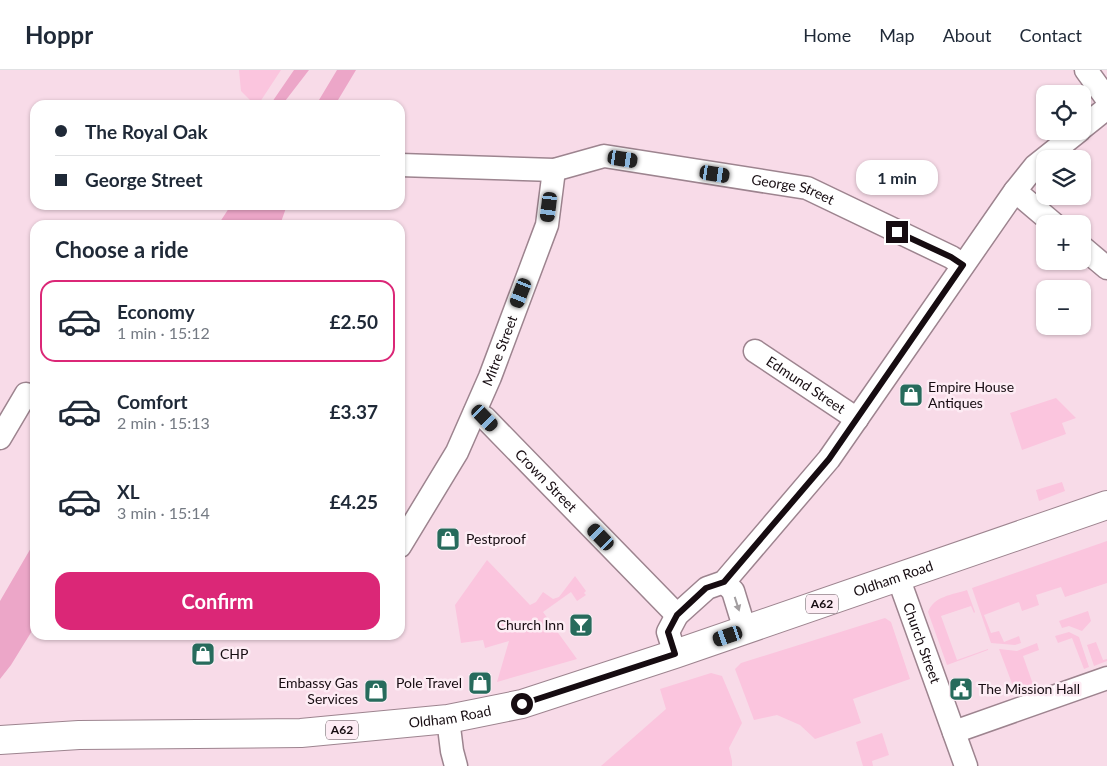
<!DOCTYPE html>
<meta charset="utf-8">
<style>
:root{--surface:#fff;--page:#f6f6f7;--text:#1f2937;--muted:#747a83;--line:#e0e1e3;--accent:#db2777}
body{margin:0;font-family:Lato,sans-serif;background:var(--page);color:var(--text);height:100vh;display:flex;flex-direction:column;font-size:19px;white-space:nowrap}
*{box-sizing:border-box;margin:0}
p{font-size:16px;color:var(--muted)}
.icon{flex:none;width:28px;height:28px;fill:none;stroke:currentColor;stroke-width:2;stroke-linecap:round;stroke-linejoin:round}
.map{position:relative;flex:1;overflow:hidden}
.sheet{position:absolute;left:30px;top:150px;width:375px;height:420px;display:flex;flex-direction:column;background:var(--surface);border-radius:15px;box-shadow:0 1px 4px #0004}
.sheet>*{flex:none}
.top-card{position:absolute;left:30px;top:30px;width:375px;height:110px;border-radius:15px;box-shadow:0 1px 4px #0004;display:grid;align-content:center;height:110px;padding:0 25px;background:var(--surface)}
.fabs{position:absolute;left:1036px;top:15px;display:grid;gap:10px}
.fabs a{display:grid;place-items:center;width:55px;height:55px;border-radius:10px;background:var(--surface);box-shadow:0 1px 4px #0004;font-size:25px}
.end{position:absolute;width:22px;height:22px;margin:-11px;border:6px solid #160c11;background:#fff;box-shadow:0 0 0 2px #fff}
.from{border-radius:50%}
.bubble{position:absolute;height:35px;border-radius:15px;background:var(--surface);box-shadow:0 1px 4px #0004;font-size:16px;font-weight:700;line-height:35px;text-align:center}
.car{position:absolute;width:15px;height:30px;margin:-15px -8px;border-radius:6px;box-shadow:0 0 4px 1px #0007;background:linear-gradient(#222 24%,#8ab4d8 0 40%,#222 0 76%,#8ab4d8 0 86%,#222 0)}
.top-card b{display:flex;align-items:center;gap:18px;height:48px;font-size:19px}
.top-card b+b{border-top:1px solid var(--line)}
.top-card i{width:12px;height:12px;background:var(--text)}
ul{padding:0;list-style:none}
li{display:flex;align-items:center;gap:15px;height:82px;margin:0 10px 8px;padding:0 15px;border:2px solid transparent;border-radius:15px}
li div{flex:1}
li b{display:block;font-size:19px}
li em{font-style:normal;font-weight:700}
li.active{border-color:var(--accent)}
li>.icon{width:45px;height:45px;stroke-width:1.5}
h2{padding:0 25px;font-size:22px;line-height:60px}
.cta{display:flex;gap:10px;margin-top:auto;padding:10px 25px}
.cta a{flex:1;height:58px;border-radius:15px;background:var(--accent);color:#fff;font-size:20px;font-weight:700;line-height:58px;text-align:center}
header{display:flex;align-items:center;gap:30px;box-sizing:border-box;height:70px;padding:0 25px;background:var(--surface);border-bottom:1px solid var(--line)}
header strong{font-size:24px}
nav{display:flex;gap:28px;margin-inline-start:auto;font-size:18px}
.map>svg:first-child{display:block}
</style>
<header>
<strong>Hoppr</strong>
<nav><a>Home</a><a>Map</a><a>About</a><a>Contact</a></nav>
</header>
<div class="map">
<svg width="1107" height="696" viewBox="0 0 1107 696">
<rect width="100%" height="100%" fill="#f8dbe8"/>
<path fill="#fbc5de" d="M239,0H281L258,35H255L241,21Z
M1056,328L1076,348L1062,353L1066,364L1022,380L1010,343Z
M1062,412L1065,421L1039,431L1036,420Z
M1107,471V513L1065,527L1061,517L1036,525L1039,535L1022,541L1019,532L984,545L991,563L999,561L1004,572L1019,566L1021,573L1015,575L991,573L972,518Z
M487,490L530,535L536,532L543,522L553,529L559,527L575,506L586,521L584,523L586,525L577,531L571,522L543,542L577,589L497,612L509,571L485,578L483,570L461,573L455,535Z
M967,520L975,542L974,543L971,536L941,546L957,590L988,579V580L947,595L928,542C934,526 952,525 967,520Z
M1088,541L1091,551L1082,561L1069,556L1062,558L1059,551Z
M885,548L891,552L910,609L853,629L861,653L815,669L800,655L777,645L754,650L735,599L741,593Z
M1069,562L1079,567L1089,597L1084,599L1072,568L1058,573L1055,566Z
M1096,572L1103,590L1107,589V591L1094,596L1087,575Z
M1037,573L1039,580L1023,586L1034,617L1016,624L999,579L1017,581Z
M711,603L722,606L742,653L729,678L732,691V696H601L666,639L660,619Z
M882,663L889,685L872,691L873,696H863L856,672Z"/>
<path fill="#eca6c8" d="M294,0H309L282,35H270Z
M337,0H356L335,35H316Z
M231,135H287L280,155H218Z
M35,471V556L11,595L0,609V531Z"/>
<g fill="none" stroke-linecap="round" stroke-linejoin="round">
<g stroke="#9d848f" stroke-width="25">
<g id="minor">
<path d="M1086,0L1107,29"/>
<path d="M1082,58L1107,38"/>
<path id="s1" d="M400,95L554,100L604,86L807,118L951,187L963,195"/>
<path d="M1015,121L1054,154"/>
<path d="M1082,177L1107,198"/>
<path id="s2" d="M755,281L857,349"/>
<path id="s3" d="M475,342L485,348L677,545"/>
<path d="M0,368L26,324"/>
<path id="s4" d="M400,476L457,382L490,307L547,155L554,100"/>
<path id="s5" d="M898,507L966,696"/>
<path d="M724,512L733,521L745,560"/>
<path d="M675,584L668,562L677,545L707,518L724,512L829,389L1015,121L1035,96L1079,61"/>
<path d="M448,649L452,681L456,696"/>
<path d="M954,662L1107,608"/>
</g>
</g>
<g stroke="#9d848f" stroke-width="30">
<g id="highway">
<path id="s6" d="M0,670L79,665L301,663L448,649L522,634L675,584L1107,435"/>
</g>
</g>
<use href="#minor" stroke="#fff" stroke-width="22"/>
<use href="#highway" stroke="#fff" stroke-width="28"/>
</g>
<defs><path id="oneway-solid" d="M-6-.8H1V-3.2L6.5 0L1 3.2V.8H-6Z" transform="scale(1.25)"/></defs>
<use fill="#a29ea0" href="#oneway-solid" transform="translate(737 534) rotate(72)"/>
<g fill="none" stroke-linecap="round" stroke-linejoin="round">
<path stroke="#160c11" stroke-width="6" d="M522,634L675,584L668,562L677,545L706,518L724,512L829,389L963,195L951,187L897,162"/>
</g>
<defs>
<g id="shop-square" transform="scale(1.25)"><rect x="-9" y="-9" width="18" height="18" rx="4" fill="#276b5c" stroke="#fdecf4"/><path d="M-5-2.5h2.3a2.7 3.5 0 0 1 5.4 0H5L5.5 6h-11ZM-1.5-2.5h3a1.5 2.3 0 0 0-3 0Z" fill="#fff"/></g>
<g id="bar-square" transform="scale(1.25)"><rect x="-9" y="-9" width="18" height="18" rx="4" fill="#276b5c" stroke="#fdecf4"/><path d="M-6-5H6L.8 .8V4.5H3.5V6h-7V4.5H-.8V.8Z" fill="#fff"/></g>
<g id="civic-square" transform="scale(1.25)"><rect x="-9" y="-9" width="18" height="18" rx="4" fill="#276b5c" stroke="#fdecf4"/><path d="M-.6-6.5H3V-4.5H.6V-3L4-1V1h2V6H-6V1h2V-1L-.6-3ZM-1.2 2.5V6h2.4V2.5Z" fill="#fff"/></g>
</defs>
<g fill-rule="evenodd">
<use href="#shop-square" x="911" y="325"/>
<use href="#shop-square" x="448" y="469"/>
<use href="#bar-square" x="581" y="555"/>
<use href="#shop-square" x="203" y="584"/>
<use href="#shop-square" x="480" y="613"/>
<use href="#civic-square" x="961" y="619"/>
<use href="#shop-square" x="376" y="621"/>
</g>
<g text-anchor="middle" stroke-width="5" stroke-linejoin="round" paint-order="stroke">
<g fill="#fdecf4" stroke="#5b4f55" stroke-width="1">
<rect x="806" y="524.5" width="32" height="19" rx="4"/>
<rect x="326" y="650.5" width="32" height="19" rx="4"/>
</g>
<g font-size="12" font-weight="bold" fill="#160c11">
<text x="822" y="538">A62</text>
<text x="342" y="664">A62</text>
</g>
<g font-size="14" fill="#160c11" stroke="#fdecf4">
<text dy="5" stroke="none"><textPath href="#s1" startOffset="398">George Street</textPath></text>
<text dy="5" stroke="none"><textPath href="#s4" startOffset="220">Mitre Street</textPath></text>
<text dy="5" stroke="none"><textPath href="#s2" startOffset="61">Edmund Street</textPath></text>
<text dy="5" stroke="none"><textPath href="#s3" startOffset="99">Crown Street</textPath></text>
<text dy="5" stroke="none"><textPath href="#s6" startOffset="916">Oldham Road</textPath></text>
<text dy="5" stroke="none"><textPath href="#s5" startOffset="70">Church Street</textPath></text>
<text dy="5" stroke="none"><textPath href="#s6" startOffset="451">Oldham Road</textPath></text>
</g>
<g font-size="14" fill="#160c11" stroke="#fdecf4" text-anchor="start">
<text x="928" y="322">Empire House<tspan x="928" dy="16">Antiques</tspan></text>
<text x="466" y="474">Pestproof</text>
<text x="564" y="560" text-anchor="end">Church Inn</text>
<text x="220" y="589">CHP</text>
<text x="358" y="618" text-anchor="end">Embassy Gas<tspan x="358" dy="16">Services</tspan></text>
<text x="462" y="618" text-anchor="end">Pole Travel</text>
<text x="978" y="624">The Mission Hall</text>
</g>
</g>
</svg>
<div class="fabs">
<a><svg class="icon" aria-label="locate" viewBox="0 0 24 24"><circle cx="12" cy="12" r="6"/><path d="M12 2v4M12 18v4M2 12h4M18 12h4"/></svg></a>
<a><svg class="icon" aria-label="layers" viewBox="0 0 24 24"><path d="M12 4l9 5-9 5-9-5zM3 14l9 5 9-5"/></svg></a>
<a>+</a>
<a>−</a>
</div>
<i class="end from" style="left:522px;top:634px"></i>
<i class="end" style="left:897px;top:162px"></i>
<div class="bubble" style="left:856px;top:90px;width:82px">1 min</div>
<i class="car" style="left:623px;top:89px;rotate:99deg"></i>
<i class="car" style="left:715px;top:104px;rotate:99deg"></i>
<i class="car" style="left:549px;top:137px;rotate:187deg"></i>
<i class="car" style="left:521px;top:223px;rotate:201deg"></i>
<i class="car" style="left:485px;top:348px;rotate:136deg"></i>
<i class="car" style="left:601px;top:467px;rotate:316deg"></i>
<i class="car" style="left:728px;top:566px;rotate:251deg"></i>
<div class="top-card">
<b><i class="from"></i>The Royal Oak</b>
<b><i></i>George Street</b>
</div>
<section class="sheet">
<h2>Choose a ride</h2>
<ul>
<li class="active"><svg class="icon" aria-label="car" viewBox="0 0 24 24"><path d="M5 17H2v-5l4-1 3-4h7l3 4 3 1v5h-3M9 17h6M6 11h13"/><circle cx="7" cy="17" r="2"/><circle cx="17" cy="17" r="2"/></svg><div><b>Economy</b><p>1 min · 15:12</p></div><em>£2.50</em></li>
<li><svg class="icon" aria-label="car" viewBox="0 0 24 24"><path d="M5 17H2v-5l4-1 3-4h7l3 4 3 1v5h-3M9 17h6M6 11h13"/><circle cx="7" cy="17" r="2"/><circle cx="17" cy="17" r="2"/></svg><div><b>Comfort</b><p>2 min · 15:13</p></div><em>£3.37</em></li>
<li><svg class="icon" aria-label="car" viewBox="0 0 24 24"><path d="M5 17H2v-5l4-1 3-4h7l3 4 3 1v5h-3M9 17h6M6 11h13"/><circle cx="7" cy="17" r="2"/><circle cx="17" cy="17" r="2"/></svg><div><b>XL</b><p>3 min · 15:14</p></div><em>£4.25</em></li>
</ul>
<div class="cta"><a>Confirm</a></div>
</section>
</div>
